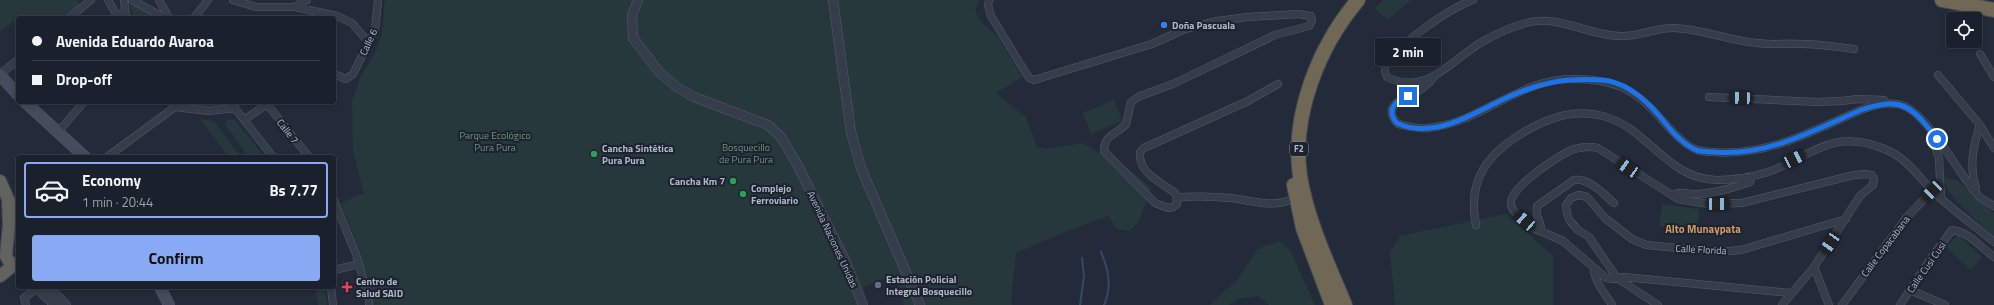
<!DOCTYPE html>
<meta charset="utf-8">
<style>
:root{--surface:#1a202c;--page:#232834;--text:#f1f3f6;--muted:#9fa3a9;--line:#383e48;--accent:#88a9f4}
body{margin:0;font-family:"Titillium Web",sans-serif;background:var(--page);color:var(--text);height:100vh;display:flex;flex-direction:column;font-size:15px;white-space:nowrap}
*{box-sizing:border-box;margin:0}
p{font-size:13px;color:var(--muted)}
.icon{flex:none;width:22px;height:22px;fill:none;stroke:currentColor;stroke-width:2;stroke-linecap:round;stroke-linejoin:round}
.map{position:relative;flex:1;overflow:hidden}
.drawer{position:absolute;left:16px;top:155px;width:320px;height:134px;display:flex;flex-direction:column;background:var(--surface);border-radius:4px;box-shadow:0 2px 6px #0003,0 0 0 1px var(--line)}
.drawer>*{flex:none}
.guide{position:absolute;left:16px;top:16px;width:320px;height:88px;border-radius:4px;box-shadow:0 2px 6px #0003,0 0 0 1px var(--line);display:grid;align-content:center;height:88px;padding:0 16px;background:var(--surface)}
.controls{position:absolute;left:1946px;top:12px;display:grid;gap:8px}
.controls a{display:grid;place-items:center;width:36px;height:36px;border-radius:4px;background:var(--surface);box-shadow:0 2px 6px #0003,0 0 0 1px var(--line);font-size:20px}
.end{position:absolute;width:18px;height:18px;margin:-9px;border:5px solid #1a73e8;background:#fff;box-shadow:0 0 0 2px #fff}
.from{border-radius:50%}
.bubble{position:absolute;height:28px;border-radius:4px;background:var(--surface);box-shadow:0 2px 6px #0003,0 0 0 1px var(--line);font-size:13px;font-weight:700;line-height:28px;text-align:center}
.car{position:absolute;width:12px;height:24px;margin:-12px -6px;border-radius:5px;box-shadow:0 0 3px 1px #0007;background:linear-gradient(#222 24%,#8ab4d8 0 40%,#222 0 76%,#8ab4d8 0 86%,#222 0)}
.guide b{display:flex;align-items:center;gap:14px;height:38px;font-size:15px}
.guide b+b{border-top:1px solid var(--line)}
.guide i{width:10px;height:10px;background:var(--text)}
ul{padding:7px 0 0;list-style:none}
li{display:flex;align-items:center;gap:12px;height:56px;margin:0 8px 6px;padding:0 8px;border:2px solid transparent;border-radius:4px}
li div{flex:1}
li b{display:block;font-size:15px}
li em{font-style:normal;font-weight:700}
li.active{border-color:var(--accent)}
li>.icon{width:36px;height:36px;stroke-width:1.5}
.action{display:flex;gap:8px;margin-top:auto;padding:8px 16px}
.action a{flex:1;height:46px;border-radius:4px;background:var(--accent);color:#111;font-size:16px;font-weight:700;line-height:46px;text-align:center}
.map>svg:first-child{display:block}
</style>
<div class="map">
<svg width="1994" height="305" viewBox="0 0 1994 305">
<rect width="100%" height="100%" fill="#232b3a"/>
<path fill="#26383c" d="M0,0H77L83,9L72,18H18L0,32Z
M385,0H979L975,11L982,23L998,37L1022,77L996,93L1026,117L1037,147L1047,149L1082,143L1129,169L1151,188L1139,221L1130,231L1117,229L1108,216L1075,228L1016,253L1011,302L1012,305H904L894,275L863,287L868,305H373V298L360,260L361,254L341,203L364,193L353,150L352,101L360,78L376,51L382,34Z
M1383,0H1411L1388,20L1375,9Z
M131,1L163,18H134L130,5Z
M1114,100L1122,121L1091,134L1083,113Z
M183,102H228V107H196Z
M200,119L214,121L241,157H229Z
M234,119L265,157H249L226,126V121Z
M1943,177L1958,181L1994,213V236C1981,224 1944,195 1943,177Z
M1662,204L1699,209L1697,231L1659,226Z
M1506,214L1553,256V305H1395L1390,252L1400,236Z
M1958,235L1982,257L1971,270L1946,247Z
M1279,241L1290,250L1315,305H1269L1259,296L1238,299L1229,305H1210L1237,280L1258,249Z
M315,287H325L327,305H318Z"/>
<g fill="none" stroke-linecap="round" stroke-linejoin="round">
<path stroke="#394763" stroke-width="2" d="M1101,252C1109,271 1112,286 1104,305
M1080,305L1084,276L1082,258"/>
<g stroke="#545b68" stroke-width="8">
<path id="minor" d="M108,0L116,14H126
M124,0L126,18
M132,0L165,18
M159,0L169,18
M233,0L256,7H295L337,16L352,23L369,43
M989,0L988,5L991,16L1029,78L1034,80L1152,44L1185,29L1217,21L1248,17L1298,14L1311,16L1312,21L1309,26L1275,35L1173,84L1140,96L1131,102L1126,124C1117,134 1104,135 1104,151L1155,203L1168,208L1173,207L1177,204L1176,194C1162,182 1138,174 1140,152L1144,148L1248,101L1278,84
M1473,0C1450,8 1398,44 1386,65C1384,69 1385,73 1387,77C1428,97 1450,60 1482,42C1495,34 1511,27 1526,23C1560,14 1588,36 1621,36C1639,37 1657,27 1674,28C1703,29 1729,41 1757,43C1772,45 1788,43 1803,44C1820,44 1837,47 1854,49
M295,7L307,0
M69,18L91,0
M194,18L208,0
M1980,54L1994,77
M0,74L18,60
M334,74L346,79L353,74L375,30L378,0
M1938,75L1980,125C1973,146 1969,167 1976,188
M1433,78C1429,84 1423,88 1417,92C1404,99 1380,105 1398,124C1407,126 1418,129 1428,128C1478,124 1518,80 1570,79C1612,78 1635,88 1662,120C1671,130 1681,142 1693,148C1700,152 1707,152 1714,152C1767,157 1814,130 1861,110C1872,106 1884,102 1897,104C1926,107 1958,175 1979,196C1983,200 1989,203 1994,206
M1709,97L1818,102L1841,101L1858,99L1884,100L1886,103
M230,102L273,157
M267,104L309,157
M244,120L270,102
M1980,125L1994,148
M58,132L84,102
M1931,135L1939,158L1941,199
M107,157L175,107L209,111L235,108
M1673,196C1677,190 1687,194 1694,194C1713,194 1732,188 1750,182L1752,176
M1177,198C1194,195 1213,197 1230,198C1253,200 1274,210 1296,197
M334,200L356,254L369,300V305
M1614,203C1603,194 1590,178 1574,180L1537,206C1535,218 1541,220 1541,229L1538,230C1532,229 1527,223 1523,219C1519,216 1512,211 1511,205C1507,189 1560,154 1574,149C1582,147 1590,146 1598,148L1678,199L1708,204L1742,203L1854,175L1865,174L1872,175L1874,179L1873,185L1860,196L1814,267L1782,305
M1476,225C1466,177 1491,150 1531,128C1554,116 1577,109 1603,116C1647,127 1668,180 1717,180C1734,180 1752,177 1768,172C1812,157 1830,128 1882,148C1907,157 1918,177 1936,194C1954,211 1975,226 1994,242
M1538,230L1563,241L1606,278L1613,279L1624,277L1791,293
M1814,267L1829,305
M1594,268C1593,280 1606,295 1612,305
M334,270L359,264
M331,287L333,305
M1910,290L1945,305
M26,305L24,298L37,288
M1658,305L1617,278L1589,237L1578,230L1570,221L1567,214L1566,205L1571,198L1579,195L1587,197L1605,218L1632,239L1646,245L1719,252L1741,250L1846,219
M1842,305L1906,218L1932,191
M1900,305L1931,258L1952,230C1971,233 1980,247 1994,257"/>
</g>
<g stroke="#545b68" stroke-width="10">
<path id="tertiary" d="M638,0L632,15L633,38L660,73L678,88L694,97L768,125L781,137L797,164L845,260L863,305
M833,0L851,132L861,168L920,305
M36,287L55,305
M48,287L66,305"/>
</g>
<g stroke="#545b68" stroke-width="12">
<path id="secondary" d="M0,75L18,95
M25,102L85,157
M160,287L169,305"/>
</g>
<g stroke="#414855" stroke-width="14">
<path id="trunk" d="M0,181L18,221
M8,200L9,225L6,256L10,263L18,265
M0,276L14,265"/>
</g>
<g stroke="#414855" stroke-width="16">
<path id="motorway" d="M1942,0L1994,10
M1294,185L1303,228L1332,305
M1345,305C1328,264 1307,220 1300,176C1291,115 1319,46 1358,0"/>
</g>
<use href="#minor" stroke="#363d4a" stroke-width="7"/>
<use href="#tertiary" stroke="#363d4a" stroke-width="9"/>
<use href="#secondary" stroke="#444c5d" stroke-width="11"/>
<use href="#trunk" stroke="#62625f" stroke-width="12"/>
<use href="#motorway" stroke="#706754" stroke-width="14"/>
</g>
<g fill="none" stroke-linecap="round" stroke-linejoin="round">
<path stroke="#1a73e8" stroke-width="5" d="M1408,96C1399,100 1388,106 1393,117C1394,120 1396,123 1399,124C1410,129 1426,129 1438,127C1461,122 1481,110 1502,100C1537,83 1562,78 1601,80C1626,81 1646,100 1661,118C1670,129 1680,142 1694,149C1700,152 1708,152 1714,152C1767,157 1814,130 1861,110C1902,96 1912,106 1937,139"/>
</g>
<circle fill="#3f7fe0" stroke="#1c222f" stroke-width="1.5" cx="1164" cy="25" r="4"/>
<g fill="#2e9e5b" stroke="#1c222f" stroke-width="1.5">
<circle cx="594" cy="154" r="4"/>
<circle cx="733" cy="181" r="4"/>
<circle cx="743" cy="194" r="4"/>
</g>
<circle fill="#5c6f8a" stroke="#1c222f" stroke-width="1.5" cx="878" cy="285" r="4"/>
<path fill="#e0444e" stroke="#1c222f" stroke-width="1.5" d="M345 281h4v4h4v4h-4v4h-4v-4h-4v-4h4z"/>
<g text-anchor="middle" stroke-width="4" stroke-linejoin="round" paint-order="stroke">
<rect fill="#1c222f" stroke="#848b99" stroke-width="1" x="1290" y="142" width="18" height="14" rx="3"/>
<g font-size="9" font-weight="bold" fill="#b1b8c6">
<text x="1299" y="152">F2</text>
</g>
<g font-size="10" font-weight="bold" fill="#b1b8c6" stroke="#1c222f" text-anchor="start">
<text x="1172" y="29">Doña Pascuala</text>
<text x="602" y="152">Cancha Sintética<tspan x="602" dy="12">Pura Pura</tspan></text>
<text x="725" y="185" text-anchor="end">Cancha Km 7</text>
<text x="751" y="192">Complejo<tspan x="751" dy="12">Ferroviario</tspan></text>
<text x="886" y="283">Estación Policial<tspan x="886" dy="12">Integral Bosquecillo</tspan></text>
<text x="356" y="285">Centro de<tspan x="356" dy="12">Salud SAID</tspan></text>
</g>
<g font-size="10" fill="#b1b8c6" stroke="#1c222f">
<text transform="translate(368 42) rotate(-65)" y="4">Calle 6</text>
<text transform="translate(288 131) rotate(52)" y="4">Calle 7</text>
<text transform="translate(833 239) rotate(65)" y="4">Avenida Naciones Unidas</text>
<text transform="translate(1885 246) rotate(-53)" y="4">Calle Copacabana</text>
<text transform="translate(1701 249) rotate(3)" y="4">Calle Florida</text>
<text transform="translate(1926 267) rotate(-55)" y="4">Calle Cusi Cusi</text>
</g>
<g font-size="10" fill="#699677" stroke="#1c222f">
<text x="495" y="139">Parque Ecológico<tspan x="495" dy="12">Pura Pura</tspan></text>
<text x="746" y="151">Bosquecillo<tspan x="746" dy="12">de Pura Pura</tspan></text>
</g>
<g font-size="11" font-weight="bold" fill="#d09b62" stroke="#1c222f">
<text x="1703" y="233">Alto Munaypata</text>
</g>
</g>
</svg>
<div class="controls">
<a><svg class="icon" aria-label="locate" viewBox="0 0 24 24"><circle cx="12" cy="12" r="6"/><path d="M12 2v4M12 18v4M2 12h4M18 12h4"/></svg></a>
</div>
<i class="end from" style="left:1937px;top:139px"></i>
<i class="end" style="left:1408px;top:96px"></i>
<div class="bubble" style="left:1375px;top:38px;width:66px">2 min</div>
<i class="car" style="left:1741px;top:98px;rotate:272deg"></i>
<i class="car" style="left:1794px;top:159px;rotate:64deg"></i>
<i class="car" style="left:1628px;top:168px;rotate:304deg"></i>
<i class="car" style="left:1932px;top:191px;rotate:225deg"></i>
<i class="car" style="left:1718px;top:204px;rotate:89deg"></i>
<i class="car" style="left:1525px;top:221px;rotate:311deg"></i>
<i class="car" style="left:1830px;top:243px;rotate:214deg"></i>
<div class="guide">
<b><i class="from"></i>Avenida Eduardo Avaroa</b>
<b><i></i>Drop-off</b>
</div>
<section class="drawer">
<ul>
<li class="active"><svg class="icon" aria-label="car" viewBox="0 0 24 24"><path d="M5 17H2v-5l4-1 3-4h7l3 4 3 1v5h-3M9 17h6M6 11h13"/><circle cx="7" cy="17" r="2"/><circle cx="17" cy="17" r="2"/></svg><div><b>Economy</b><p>1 min · 20:44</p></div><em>Bs 7.77</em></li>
</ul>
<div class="action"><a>Confirm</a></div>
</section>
</div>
